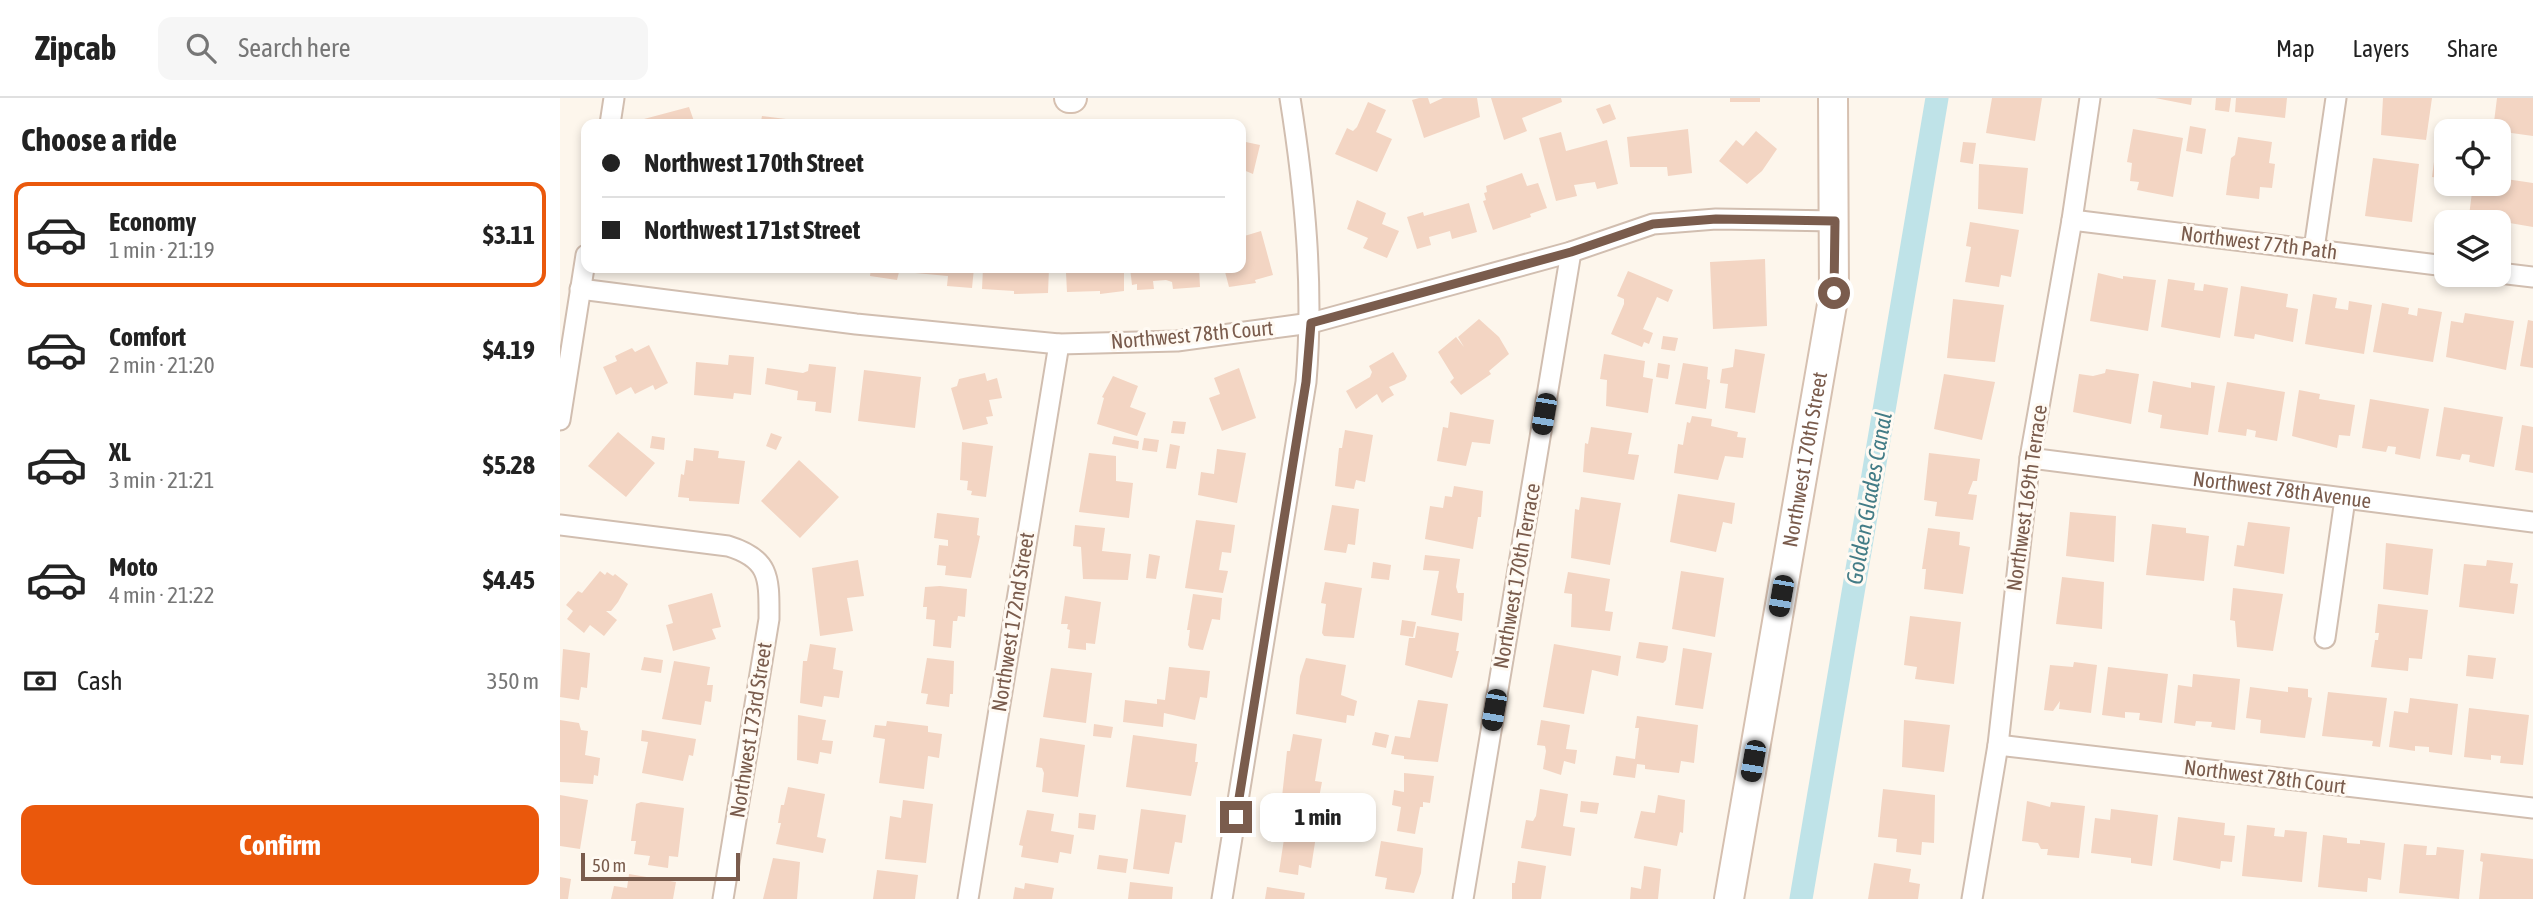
<!DOCTYPE html>
<meta charset="utf-8">
<style>
:root{--surface:#fff;--page:#f6f6f6;--text:#222;--muted:#767676;--line:#e0e0e0;--accent:#ea580c}
body{margin:0;font-family:"Asap Condensed",sans-serif;background:var(--page);color:var(--text);height:100vh;display:flex;flex-direction:column;font-size:26px;white-space:nowrap}
*{box-sizing:border-box;margin:0}
p{font-size:23px;color:var(--muted)}
.icon{flex:none;width:38px;height:38px;fill:none;stroke:currentColor;stroke-width:2;stroke-linecap:round;stroke-linejoin:round}
.map{position:relative;flex:1;overflow:hidden}
.details{display:flex;flex-direction:column;background:var(--surface);width:560px}
.details>*{flex:none}
.hud{position:absolute;left:21px;top:21px;width:665px;height:154px;border-radius:14px;box-shadow:0 4px 10px #0003;display:grid;align-content:center;height:154px;padding:0 21px;background:var(--surface)}
.buttons{position:absolute;left:1874px;top:21px;display:grid;gap:14px}
.buttons a{display:grid;place-items:center;width:77px;height:77px;border-radius:14px;background:var(--surface);box-shadow:0 4px 10px #0003;font-size:35px}
.scale{position:absolute;left:21px;bottom:18px;width:159px;box-sizing:border-box;padding-left:7px;border:4px solid #7a5c4d;border-top:0;font-size:19px;line-height:24px;white-space:nowrap;color:#7a5c4d;-webkit-text-stroke:5px #fffaf3;paint-order:stroke}
.end{position:absolute;width:32px;height:32px;margin:-16px;border:9px solid #7a5c4d;background:#fff;box-shadow:0 0 0 4px #fff}
.from{border-radius:50%}
.bubble{position:absolute;height:49px;border-radius:14px;background:var(--surface);box-shadow:0 4px 10px #0003;font-size:23px;font-weight:700;line-height:49px;text-align:center}
.car{position:absolute;width:21px;height:42px;margin:-21px -10px;border-radius:9px;box-shadow:0 0 5px 2px #0007;background:linear-gradient(#222 24%,#8ab4d8 0 40%,#222 0 76%,#8ab4d8 0 86%,#222 0)}
.hud b{display:flex;align-items:center;gap:24px;height:66px;font-size:26px}
.hud b+b{border-top:2px solid var(--line)}
.hud i{width:18px;height:18px;background:var(--text)}
ul{padding:0;list-style:none}
li{display:flex;align-items:center;gap:21px;height:105px;margin:0 14px 10px;padding:0 7px;border:4px solid transparent;border-radius:14px}
li div{flex:1}
li b{display:block;font-size:26px}
li em{font-style:normal;font-weight:700}
li.current{border-color:var(--accent)}
li>.icon{width:63px;height:63px;stroke-width:1.5}
h2{padding:0 21px;font-size:32px;line-height:84px}
.pay{display:flex;align-items:center;gap:18px;height:77px;padding:0 21px;font-size:26px}
.pay p{margin-inline-start:auto}
.primary-button{display:flex;gap:14px;margin-top:auto;padding:14px 21px}
.primary-button a{flex:1;height:80px;border-radius:14px;background:var(--accent);color:#fff;font-size:28px;font-weight:700;line-height:80px;text-align:center}
header{display:flex;align-items:center;gap:42px;box-sizing:border-box;height:98px;padding:0 35px;background:var(--surface);border-bottom:2px solid var(--line)}
header strong{font-size:33px}
nav{display:flex;gap:38px;margin-inline-start:auto;font-size:24px}
.search{width:490px;height:63px;background:var(--page);display:flex;align-items:center;gap:18px;box-sizing:border-box;padding:0 24px;border-radius:14px;color:var(--muted);font-size:26px}
main{display:flex;flex:1;min-height:0}
.map>svg:first-child{display:block}
</style>
<header>
<strong>Zipcab</strong>
<div class="search"><svg class="icon" aria-label="search" viewBox="0 0 24 24"><circle cx="10" cy="10" r="6"/><path d="M15 15l6 6"/></svg>Search here</div>
<nav><a>Map</a><a>Layers</a><a>Share</a></nav>
</header>
<main>
<section class="details">
<h2>Choose a ride</h2>
<ul>
<li class="current"><svg class="icon" aria-label="car" viewBox="0 0 24 24"><path d="M5 17H2v-5l4-1 3-4h7l3 4 3 1v5h-3M9 17h6M6 11h13"/><circle cx="7" cy="17" r="2"/><circle cx="17" cy="17" r="2"/></svg><div><b>Economy</b><p>1 min · 21:19</p></div><em>$3.11</em></li>
<li><svg class="icon" aria-label="car" viewBox="0 0 24 24"><path d="M5 17H2v-5l4-1 3-4h7l3 4 3 1v5h-3M9 17h6M6 11h13"/><circle cx="7" cy="17" r="2"/><circle cx="17" cy="17" r="2"/></svg><div><b>Comfort</b><p>2 min · 21:20</p></div><em>$4.19</em></li>
<li><svg class="icon" aria-label="car" viewBox="0 0 24 24"><path d="M5 17H2v-5l4-1 3-4h7l3 4 3 1v5h-3M9 17h6M6 11h13"/><circle cx="7" cy="17" r="2"/><circle cx="17" cy="17" r="2"/></svg><div><b>XL</b><p>3 min · 21:21</p></div><em>$5.28</em></li>
<li><svg class="icon" aria-label="car" viewBox="0 0 24 24"><path d="M5 17H2v-5l4-1 3-4h7l3 4 3 1v5h-3M9 17h6M6 11h13"/><circle cx="7" cy="17" r="2"/><circle cx="17" cy="17" r="2"/></svg><div><b>Moto</b><p>4 min · 21:22</p></div><em>$4.45</em></li>
</ul>
<div class="pay"><svg class="icon" aria-label="cash" viewBox="0 0 24 24"><path d="M3 7h18v10H3z"/><circle cx="12" cy="12" r="2"/></svg>Cash<p>350 m</p></div>
<div class="primary-button"><a>Confirm</a></div>
</section>
<div class="map">
<svg width="1973" height="801" viewBox="0 0 1973 801">
<rect width="100%" height="100%" fill="#fdf6ec"/>
<g fill="none" stroke-linecap="round" stroke-linejoin="round">
<path stroke="#bfe3e8" stroke-width="23" d="M1241,801L1377,0"/>
</g>
<path fill="#f3d5c3" d="M859,0H868L870,6L883,0H917L920,19L864,40L852,2Z
M931,0H1001L1002,4L962,20L967,33L944,42Z
M1170,0H1200V4H1170Z
M1432,0H1482L1475,43L1426,35Z
M1595,0H1632L1631,7Z
M1656,0H1671L1669,14L1655,12Z
M1676,0H1727L1725,20L1675,14Z
M1823,0H1872L1866,42L1821,37Z
M1937,0H1973V38L1937,33V24H1934Z
M808,4L826,12L816,34L832,41L817,74L775,56L787,30L793,33L797,29Z
M1050,6L1056,21L1043,26L1036,11Z
M129,9L135,26H86L84,21Z
M202,18L226,21V26H179L180,21L201,23Z
M1630,28L1646,31L1642,56L1626,53Z
M1128,31L1132,75L1108,78L1107,69H1070L1067,39Z
M1573,31L1623,40L1613,99L1577,92L1579,84L1570,83L1572,65L1567,64Z
M1196,33L1217,51L1202,73L1187,86L1159,63L1176,42L1183,48Z
M1001,34L1006,53L1047,42L1058,86L1037,91L1035,84L1014,87L1017,98L996,103L979,40Z
M1678,39L1712,44L1709,65L1715,66L1712,90L1700,89L1699,101L1666,97L1671,60L1675,57Z
M681,43L700,47L693,76L681,71Z
M1403,44L1416,45L1413,66L1400,64Z
M1875,56L1886,57V81L1872,79Z
M1813,60L1859,66L1852,124L1805,118Z
M1419,66L1468,70L1463,116L1418,111Z
M962,75L967,88L978,85L987,110L970,116L971,119L933,132L923,103L926,102L924,95L927,94L926,88Z
M1939,80L1973,85V129L1909,118L1913,86H1939Z
M797,102L826,115L822,126L839,133L827,160L803,150L808,140L787,131Z
M909,105L917,134L892,141L890,133L869,139L871,147L857,151L847,119L863,114L864,118Z
M1410,124L1459,132L1451,179L1441,177L1439,189L1405,184L1411,149L1406,148Z
M701,133L713,177L695,182L696,185L669,189L664,170H681V139Z
M1205,161L1207,228L1153,231L1150,164Z
M311,170H340L337,182L310,178Z
M356,170H414L412,190L387,188L388,178L355,175Z
M423,170H489L488,195L454,196V193L422,191Z
M517,170H564V193L540,196V193L507,194L506,175H517Z
M570,170H639L640,189L613,191L612,184L606,182L593,183L594,191L577,192V186L572,187Z
M1068,173L1113,192L1108,204L1097,199L1083,231L1093,235L1089,246L1084,244L1082,249L1051,236L1064,206V201L1057,198Z
M1538,175L1563,181V178L1596,182L1588,233L1530,223Z
M1608,181L1635,185L1634,192L1643,193L1644,186L1668,190L1660,240L1601,229Z
M1681,188L1728,196L1726,209L1738,211L1733,244L1695,236L1694,241L1674,238Z
M1753,196L1777,200L1775,210L1788,212L1789,203L1812,207L1804,256L1745,246Z
M1393,201L1444,207L1435,264L1387,260Z
M1822,205L1849,210L1848,216L1857,218L1858,210L1882,214L1873,264L1813,254Z
M1905,215L1954,223L1946,272L1886,259L1891,223L1903,225Z
M919,221L939,239L949,256L929,273L931,276L901,297L890,284L894,280L878,254L896,239L904,249L898,239Z
M1968,222L1973,223V270L1960,268Z
M1103,238L1118,240L1115,253L1101,251Z
M89,247L108,285L95,292L93,287L75,296L71,289L56,297L43,269L57,263L55,258L72,250L75,254Z
M1175,251L1205,256L1195,315L1165,310L1168,286L1160,285L1162,271L1173,269Z
M833,254L847,278L845,282L829,289L834,297L827,301L822,305L817,296L796,311L786,293L810,279L812,274L809,268Z
M1044,256L1085,263L1083,279L1093,281L1088,315L1046,308L1047,282L1040,281Z
M169,257L194,259L191,297L174,295L173,301L134,297L136,264L168,267Z
M1098,265L1110,267L1108,281L1096,279Z
M1123,265L1148,269L1147,281L1150,282L1146,311L1115,306Z
M249,266L276,269L271,315L255,313L256,304L237,302L238,293L205,286L207,270L243,275L248,273Z
M679,270L696,320L662,333L649,300L660,296L654,280Z
M1546,271L1579,276L1571,326L1513,314L1519,276L1533,278L1545,275Z
M304,272L361,279L355,330L298,323Z
M425,275L427,283L437,280L442,300L429,302L433,318L426,319L428,326L403,332L391,290L397,288L399,281Z
M1384,276L1435,284L1422,342L1374,331Z
M553,278L578,288L570,309L586,315L577,338L537,326L544,300L542,299Z
M1593,283L1631,290V284L1655,288L1648,337L1600,330L1602,317L1588,314Z
M1667,284L1725,294L1717,343L1695,339L1696,333L1687,331L1686,338L1658,334Z
M1739,292L1760,296L1759,301L1795,307L1790,338L1779,337L1777,350L1732,338Z
M1810,301L1869,311L1860,361L1835,356L1836,349L1828,348L1826,354L1802,350Z
M1884,309L1943,319L1934,369L1909,364L1910,357L1902,356L1900,362L1876,358Z
M890,314L934,322L930,346L912,344L906,368L877,363L883,329L888,330Z
M1132,318L1152,321L1151,328L1178,334L1177,339L1186,340L1183,360L1165,358L1158,382L1114,375L1118,346L1123,347L1127,324L1130,325Z
M613,323L626,324L624,336L611,335Z
M1962,327L1973,329V375L1955,372Z
M1031,329L1072,335L1068,356L1079,357L1074,382L1023,374L1025,345L1028,346Z
M785,332L813,337L805,384L796,382L794,391L775,388L779,350H782Z
M58,334L95,365L66,399L28,368Z
M211,335L222,339L216,352L206,348Z
M92,338L105,340L104,352L90,350Z
M554,338L579,343L578,351L552,346Z
M584,340L599,342L597,354L582,352Z
M402,344L433,348L426,399L411,397L412,393L407,392L408,383L400,382Z
M610,346L620,348L616,371L606,370Z
M134,350L159,353L158,360L185,363L179,406L129,403V400L118,399L121,376L124,377L126,362L133,363Z
M657,351L686,355L677,405L638,397L641,374L654,376Z
M529,355L556,358V383L573,385L569,420L519,414Z
M1369,355L1420,361L1417,383H1413L1408,396L1417,397L1413,422L1375,418L1377,404L1364,402Z
M239,362L279,399L240,440L201,403Z
M894,388L923,393L921,419H918L913,451L865,441L870,408L883,410L885,398L892,399Z
M1118,396L1175,405L1172,426L1163,424L1156,454L1110,444Z
M1021,399L1061,405L1050,467L1011,460L1015,411L1019,412Z
M772,407L799,411L795,447L788,446L786,455L764,452Z
M1510,414L1556,418L1554,464L1506,458Z
M377,415L419,420L417,437L420,438L411,480L385,477L386,468L377,467L379,447L388,448V442L374,440Z
M636,422L675,427L671,455L662,454L659,472L668,473L663,495L625,490Z
M1688,424L1730,429L1724,476L1674,468L1677,447L1684,448Z
M1592,426L1626,430V435L1649,438L1644,483L1586,477Z
M515,427L545,430L542,453L571,456L568,482L523,481L521,449L513,448Z
M1368,430L1400,434L1399,447L1410,449L1403,496L1364,491L1366,471H1362Z
M1826,445L1873,451L1868,497L1823,491Z
M589,456L600,458L596,481L586,480Z
M865,457L900,461L896,489L898,495H904L902,523L871,517L879,473L863,472Z
M298,462L304,498L287,500L293,533L260,538L252,470Z
M1927,462L1953,465L1950,485L1958,486L1954,516L1899,509L1904,466L1926,468Z
M813,464L831,467L829,482L811,480Z
M40,473L45,477L47,474L53,478L55,476L68,486L58,504L51,513H46L57,522L44,538L30,527L24,535L7,521L13,513L6,507L18,493L22,495Z
M1121,473L1164,480L1155,539L1112,531Z
M1008,474L1050,481L1045,513L1053,514L1050,533L1011,529L1012,496L1004,495Z
M1502,479L1544,484L1542,531L1496,526Z
M765,484L802,490L794,540L764,538L762,535L766,506L761,505Z
M380,488L407,491L405,519L398,518L397,523H393L391,550L373,548L375,522L366,521L367,509H363L365,489Z
M1673,490L1723,496L1713,553L1677,549L1675,523L1670,522Z
M152,495L161,529L152,531L156,541L113,553L106,527L113,525L108,507Z
M633,496L662,500L660,522L652,521L643,552L630,550L628,547L630,532H627Z
M505,498L541,504L535,546L526,545V552L508,550L510,532L507,531L508,526H501Z
M1818,506L1868,512L1862,561L1849,560L1848,573L1811,569L1815,542H1818L1819,535H1815Z
M1350,518L1401,524L1394,586L1355,581L1357,569L1344,567Z
M842,522L856,524L853,539L840,537Z
M857,528L899,535L896,553H899L892,580L845,567L849,540H855Z
M1079,544L1108,548L1106,562L1103,565L1076,560Z
M250,546L276,550L273,571L283,573L279,600L264,598L262,609L240,605L243,563H247Z
M994,546L1061,558L1058,578L1032,572L1024,616L983,609Z
M1123,550L1152,555L1143,611L1115,607Z
M3,551L30,555L27,590L21,589L19,602L0,599Z
M1908,557L1936,560L1933,581L1906,578Z
M84,559L103,562L101,575L81,572Z
M367,560L394,563L393,596H390L389,609L366,606L368,596L361,595Z
M746,560L786,567L781,597L797,603L794,618L787,617L786,625L736,616L740,578Z
M114,563L150,569L147,587H153L151,604L145,603L141,627L102,621Z
M1514,564L1537,567L1531,615L1499,611L1500,603L1493,613L1484,612L1490,567L1513,569Z
M609,569L650,573L647,600L640,599L635,622L604,615L603,629L563,624L565,602L597,606V601L605,602Z
M1548,569L1608,576L1602,625L1579,622L1580,615L1565,614V620L1542,617Z
M491,570L532,575L526,625L483,619Z
M1633,576L1680,581L1675,632L1651,629L1652,624L1636,623L1635,628L1614,625L1618,587L1632,589Z
M1690,589L1728,594V589L1748,591V599L1752,600L1745,640L1700,635L1701,622L1686,620Z
M1768,594L1827,600L1820,649L1812,648L1813,643L1762,638Z
M1850,600L1898,606L1892,657L1869,654V649L1855,648V653L1829,649L1834,613L1848,615Z
M858,602L888,606L878,664L844,661V658L831,656L835,638L850,640Z
M1909,610L1969,617L1963,667L1940,665L1941,658L1931,657V662L1904,659Z
M238,617L266,622L262,642L273,643L271,656L260,654L258,666L237,662Z
M1077,618L1138,627L1134,665L1121,663L1119,675L1085,671V667L1077,666L1075,680L1053,677L1056,658L1075,661L1079,630H1075Z
M0,622L19,625L21,632L28,633L25,657L40,660L38,678L34,677L33,686L0,684Z
M981,622L1010,627L1006,651L1017,652L1015,666L1004,663L1001,677L983,671L986,653L985,648L977,647Z
M1344,622L1390,627L1384,674L1342,669Z
M327,623L368,628V634L382,636L379,660L368,658L364,691L319,685L325,641L313,639L315,627L326,628Z
M534,626L553,629L551,640L533,638Z
M82,632L136,641L133,658L129,657L123,683L82,675L88,644L81,643Z
M815,634L829,637L826,650L812,647Z
M733,636L762,641L755,683L762,684L758,705L722,699L727,653H730Z
M573,637L637,646L635,664H638L631,698L566,689Z
M480,640L525,647L518,699L482,694L484,675L482,670L476,669Z
M844,675L874,678L870,705L863,704V709H860L855,736L837,733L841,709L832,707L834,692L844,694Z
M228,689L265,696L257,739L266,741L263,755L216,746L221,725H218L221,707H224Z
M980,691L1008,696L1003,728L1015,730L1011,758L961,750L966,722L973,723L976,718Z
M1323,691L1375,697L1374,745L1362,744L1361,757L1336,754L1337,741L1318,739Z
M779,695L793,697L791,710L777,708Z
M0,697L28,702L20,751L0,748Z
M1098,697L1125,702L1123,735L1120,734L1117,748L1074,740L1081,713L1095,715Z
M343,702L373,706L366,765L325,761L330,718L341,720Z
M1021,703L1039,705L1037,716L1020,714Z
M1467,703L1490,709L1491,704L1525,708L1519,760L1487,757L1488,751H1481L1478,745L1462,743Z
M81,704L124,710L118,759L109,758L108,770L88,767L90,758L74,756L76,743H71L76,706Z
M581,711L626,717L622,745L615,744L609,776L573,771Z
M1551,711L1598,717L1592,768L1571,765V760L1531,755L1535,720L1550,722Z
M467,712L494,716L491,733L514,737L511,756L500,754L498,765L461,759L463,748L459,747Z
M720,713L759,719L751,770L739,767L738,777L719,774L724,741L715,739Z
M519,715L536,717L534,732L518,730Z
M766,717L782,720L780,731L764,729Z
M1618,719L1665,725L1664,737L1675,738L1672,764L1661,763L1660,771L1613,762Z
M1687,727L1715,730L1714,738L1724,739L1725,732L1747,734L1742,784L1682,778Z
M1763,737L1787,740V745L1800,746V742L1825,745L1821,782L1808,780L1807,794L1758,789Z
M821,743L863,750L861,775L854,795L825,791L827,780L815,778Z
M1844,746L1867,748L1866,757H1876L1877,749L1904,752L1899,801L1839,795Z
M1921,755L1973,761V801H1919L1923,764L1920,763Z
M539,757L568,761L566,775L537,771Z
M213,760L240,764L237,801H203Z
M958,763L986,768L981,801H952V785H955Z
M1314,765L1351,771L1349,784L1360,786L1358,801H1308Z
M1084,768L1101,771L1098,801H1070L1071,789L1081,791Z
M317,772L358,777L355,801H313Z
M69,776L116,784L113,801H51L54,788L67,790Z
M0,779L11,781L8,801H0Z
M570,784L613,789L612,801H568Z
M465,785L494,790L492,801H453L455,789L464,791Z
M707,789L745,795L744,801H705Z"/>
<g fill="none" stroke-linecap="round" stroke-linejoin="round">
<g stroke="#d1beb0" stroke-width="23">
<g id="street">
<path d="M50,26L54,0"/>
<path d="M1512,122L1886,168"/>
<path d="M1754,151L1776,0"/>
<path d="M1939,175L1973,179"/>
<path d="M20,191L296,226L499,246L617,243L751,225L1011,154L1093,126L1156,121L1275,123"/>
<path d="M0,322L26,157"/>
<path id="s1" d="M1470,360L1973,424"/>
<path d="M0,427L168,448C211,461 209,481 209,521L163,801"/>
<path d="M1765,540L1785,401"/>
<path d="M1438,647L1973,710"/>
<path d="M408,801L499,246"/>
<path d="M662,801L746,284C754,189 745,94 730,0"/>
<path d="M903,801L1011,154"/>
<path d="M1412,801L1438,647L1470,360L1512,122L1530,0"/>
</g>
</g>
<g stroke="#d6c0b0" stroke-width="32">
<g id="secondary">
<path d="M509,0H512"/>
<path id="s2" d="M1169,801L1274,195L1273,0"/>
</g>
</g>
<use href="#street" stroke="#fff" stroke-width="19"/>
<use href="#secondary" stroke="#fff" stroke-width="28"/>
</g>
<g fill="none" stroke-linecap="round" stroke-linejoin="round">
<path stroke="#7a5c4d" stroke-width="9" d="M676,719L746,284L751,225L1011,154L1093,126L1156,121L1275,123L1274,195"/>
</g>
<g text-anchor="middle" stroke-width="6" stroke-linejoin="round" paint-order="stroke">
<g font-size="21" fill="#7a5c4d" stroke="#fffaf3">
<text transform="translate(1699 145) rotate(7)" y="7">Northwest 77th Path</text>
<text transform="translate(632 237) rotate(-5)" y="7">Northwest 78th Court</text>
<text dy="7" stroke="none"><textPath href="#s2" startOffset="446">Northwest 170th Street</textPath></text>
<text dy="7" stroke="none"><textPath href="#s1" startOffset="254">Northwest 78th Avenue</textPath></text>
<text transform="translate(1467 400) rotate(-82)" y="7">Northwest 169th Terrace</text>
<text transform="translate(957 478) rotate(-80)" y="7">Northwest 170th Terrace</text>
<text transform="translate(453 524) rotate(-81)" y="7">Northwest 172nd Street</text>
<text transform="translate(191 632) rotate(-81)" y="7">Northwest 173rd Street</text>
<text transform="translate(1705 679) rotate(7)" y="7">Northwest 78th Court</text>
</g>
<g font-size="23" font-style="italic" fill="#437c86" stroke="#fffaf3">
<text transform="translate(1309 400) rotate(-80)" y="8">Golden Glades Canal</text>
</g>
</g>
</svg>
<div class="buttons">
<a><svg class="icon" aria-label="locate" viewBox="0 0 24 24"><circle cx="12" cy="12" r="6"/><path d="M12 2v4M12 18v4M2 12h4M18 12h4"/></svg></a>
<a><svg class="icon" aria-label="layers" viewBox="0 0 24 24"><path d="M12 4l9 5-9 5-9-5zM3 14l9 5 9-5"/></svg></a>
</div>
<div class="scale">50 m</div>
<i class="end from" style="left:1274px;top:195px"></i>
<i class="end" style="left:676px;top:719px"></i>
<div class="bubble" style="left:700px;top:695px;width:116px">1 min</div>
<i class="car" style="left:984px;top:316px;rotate:190deg"></i>
<i class="car" style="left:1221px;top:498px;rotate:190deg"></i>
<i class="car" style="left:934px;top:612px;rotate:190deg"></i>
<i class="car" style="left:1193px;top:663px;rotate:190deg"></i>
<div class="hud">
<b><i class="from"></i>Northwest 170th Street</b>
<b><i></i>Northwest 171st Street</b>
</div>
</div>
</main>
